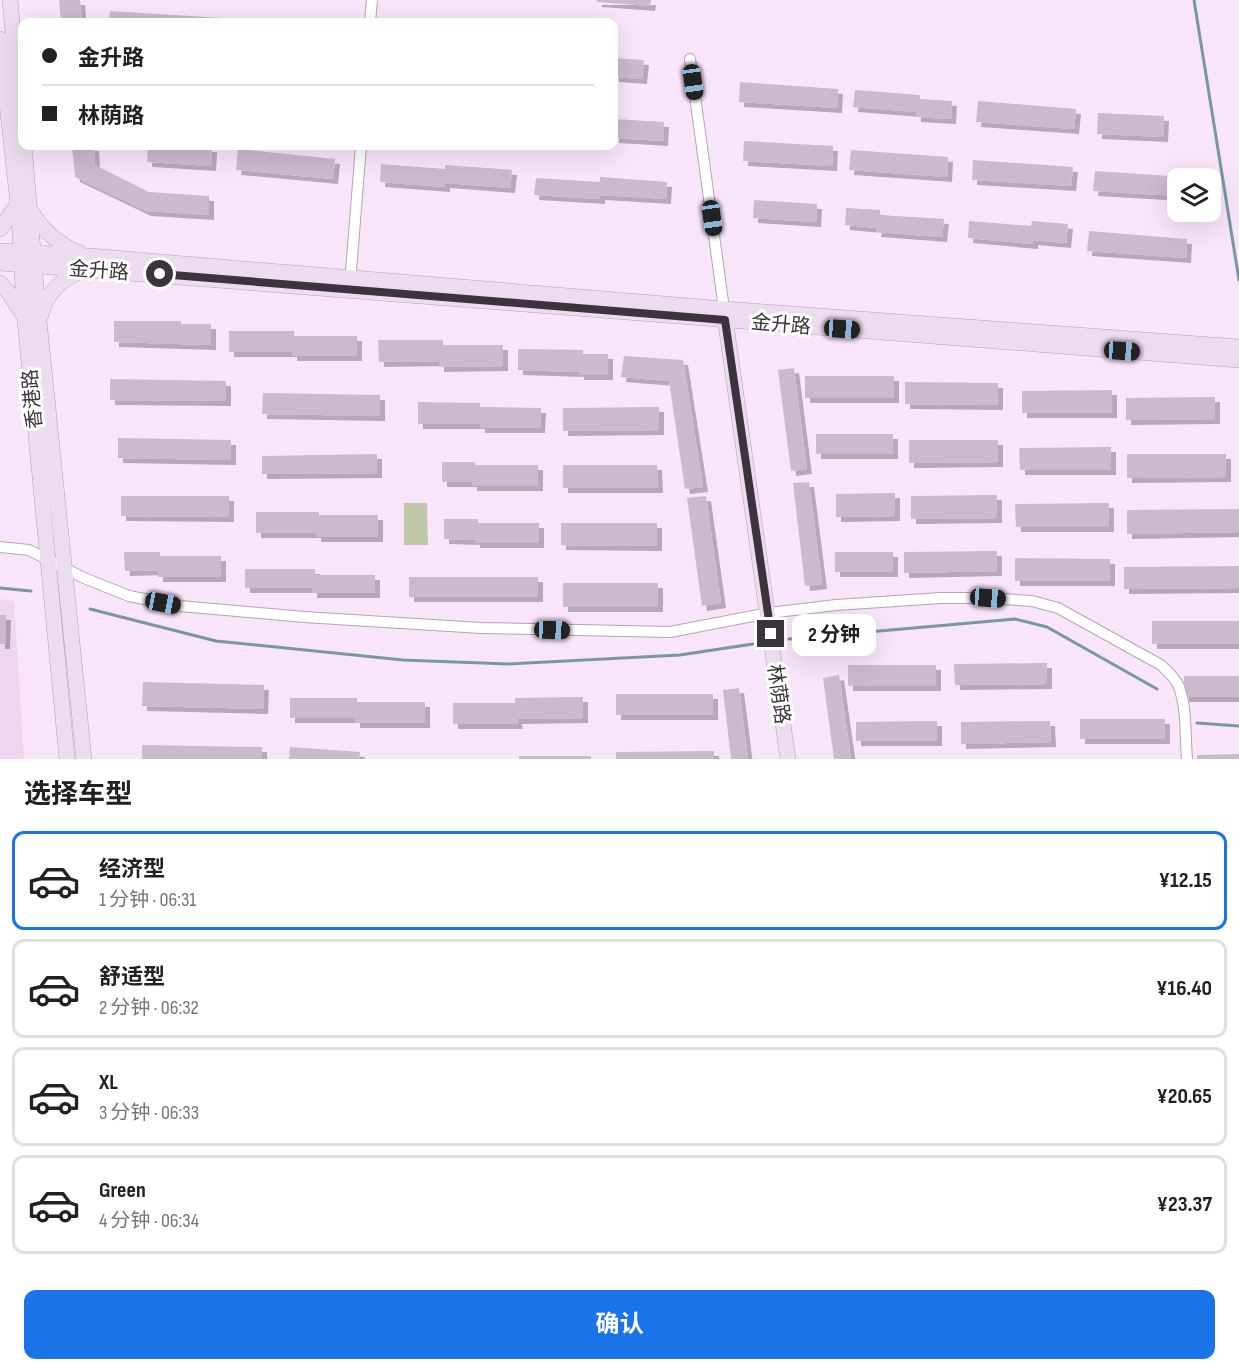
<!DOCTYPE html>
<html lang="zh">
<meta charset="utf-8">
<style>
:root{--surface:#fff;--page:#f6f6f6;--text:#202124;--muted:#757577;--line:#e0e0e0;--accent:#1a73e8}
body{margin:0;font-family:"Sofia Sans Condensed","Noto Sans SC",sans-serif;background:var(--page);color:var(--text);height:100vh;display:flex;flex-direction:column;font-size:22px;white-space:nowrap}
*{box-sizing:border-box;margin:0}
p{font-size:20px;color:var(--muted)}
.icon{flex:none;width:33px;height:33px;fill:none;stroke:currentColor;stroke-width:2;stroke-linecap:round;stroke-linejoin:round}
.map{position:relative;height:759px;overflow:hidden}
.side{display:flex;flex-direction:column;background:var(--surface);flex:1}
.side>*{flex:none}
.banner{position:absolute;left:18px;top:18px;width:600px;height:132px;border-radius:12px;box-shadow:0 6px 24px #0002;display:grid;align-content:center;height:132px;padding:0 24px;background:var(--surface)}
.tools{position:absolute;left:1167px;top:168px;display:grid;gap:12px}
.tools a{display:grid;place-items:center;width:54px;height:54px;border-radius:12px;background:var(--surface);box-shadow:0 6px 24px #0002;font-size:30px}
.end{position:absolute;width:27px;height:27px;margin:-14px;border:8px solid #3c343c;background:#fff;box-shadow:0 0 0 3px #fff}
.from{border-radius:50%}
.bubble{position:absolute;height:42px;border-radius:12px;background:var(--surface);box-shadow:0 6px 24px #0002;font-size:20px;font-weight:700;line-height:42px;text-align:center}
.car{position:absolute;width:18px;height:36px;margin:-18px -9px;border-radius:8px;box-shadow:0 0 4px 2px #0007;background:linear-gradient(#222 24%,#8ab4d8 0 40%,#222 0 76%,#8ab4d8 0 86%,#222 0)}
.banner b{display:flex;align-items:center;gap:21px;height:57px;font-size:22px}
.banner b+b{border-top:2px solid var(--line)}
.banner i{width:15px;height:15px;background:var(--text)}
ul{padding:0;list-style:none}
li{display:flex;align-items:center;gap:18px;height:99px;margin:0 12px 9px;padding:0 12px;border:3px solid var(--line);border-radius:12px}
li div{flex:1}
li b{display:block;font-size:22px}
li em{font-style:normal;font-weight:700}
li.active{border-color:var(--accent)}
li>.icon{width:54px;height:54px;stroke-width:1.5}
h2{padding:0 24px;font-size:27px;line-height:72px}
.button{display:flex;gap:12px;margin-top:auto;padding:12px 24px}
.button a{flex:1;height:69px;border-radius:12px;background:var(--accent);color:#fff;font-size:24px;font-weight:700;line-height:69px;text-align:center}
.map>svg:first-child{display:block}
</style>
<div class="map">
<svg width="1239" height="759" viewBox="0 0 1239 759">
<defs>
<filter id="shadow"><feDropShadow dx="5" dy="5" stdDeviation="0" flood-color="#0004"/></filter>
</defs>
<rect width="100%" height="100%" fill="#f9e5fa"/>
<path fill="#efd5ef" d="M0,599L14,601L24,759H0Z"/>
<path fill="#bfc9aa" d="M404,503H427L428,545H404Z"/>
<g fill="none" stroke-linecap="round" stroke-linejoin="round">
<path stroke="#7897a4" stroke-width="3" d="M1194,0L1239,280
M0,588L31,591
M90,609L216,641L403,660L508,664L680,655L753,644
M789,639L1015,619L1047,627L1157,689
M1197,723L1239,726"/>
</g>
<path fill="#ccb9cd" filter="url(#shadow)" d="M59,0H80L82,22H61Z
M597,0H651L650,6L597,2Z
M110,11L223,18V22H109Z
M614,58L644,60L642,79L614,77Z
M740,82L838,89L837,108L739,102Z
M855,90L920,95V99L952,101L951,119L916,117V112L853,107Z
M978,101L1076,109L1074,129L976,122Z
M1098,113L1164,116L1163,137L1097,134Z
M614,119L664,122L663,141L614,138Z
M744,141L833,146L832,166L743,161Z
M72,146H94L95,165L149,192L209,196V215L146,211L75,177Z
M148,146L212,147L211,166L147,162Z
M238,149L335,159L333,179L236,170Z
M851,150L948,157L947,177L849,170Z
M973,160L1073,167L1071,186L972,180Z
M381,164L445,169V165L512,170L510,188L445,183V187L380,182Z
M1095,171L1185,177V178H1178V196L1093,191Z
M600,177L667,182L666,199L600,195V199L534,195L536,178L600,182Z
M754,200L817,204L816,222L753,218Z
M846,208L880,210V215L944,219L942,237L876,232L877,228L845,225Z
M969,221L1031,226L1032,221L1068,224L1066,243L1033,240V244L968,238Z
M1089,231L1187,239L1186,258L1087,251Z
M114,321H181V324H211V345L114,342Z
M229,331H294V336H357V356H292V352H229Z
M378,340H443V345H503V366L439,367V361L379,362Z
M518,349L583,350V354H608V375H579V372L518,370Z
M624,356L683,360L703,487L685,489L669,381L621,377Z
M794,368L807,469L791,471L778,370Z
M805,376H894V398H805Z
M110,379L226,381V401L110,400Z
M905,382L998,383V405L905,404Z
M1112,390V413H1022V391Z
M263,393L380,395V416L262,414Z
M1215,397V419L1126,420V398Z
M418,402L480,403V407L541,408L540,428H480V424H418Z
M659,407V430L563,431V408Z
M816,434H893V454H816Z
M118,438L231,440V460L118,458Z
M909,440H998V462L909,463Z
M1111,447V470H1020L1019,448Z
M377,454V473L262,474V456Z
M1127,454H1226V477L1127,478Z
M442,462H475V465H538V486H472V482H442Z
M563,465H657L658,488H563Z
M809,482L822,584L805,586L793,483Z
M895,493V516L836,517V494Z
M997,495V518L911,519V496Z
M121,496H229V517L121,516Z
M706,496L721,603L702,606L687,498Z
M1109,503V527H1016L1015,504Z
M1239,509V532L1127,534V510Z
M256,512H319V515H378V537H316V533H256Z
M444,519H478V523H539V543H475V540L444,539Z
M561,523H657V546L561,545Z
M997,551V571L904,573V552Z
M124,552H160V556H221V577H158V570L125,571Z
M835,552H893V572H835Z
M1015,558L1110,559V581H1015Z
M1239,566V588L1124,589V567Z
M245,569H315V575H375V593H312V588H245Z
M409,577H538V597H409Z
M563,583H658V607H563Z
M0,615H6L5,644H0Z
M1152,621H1239V644H1152Z
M1047,663V684L955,685L954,664Z
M848,665H936V686H848Z
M839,675L851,759H834L823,678Z
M1184,676H1239V697H1184Z
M143,682L264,685L263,709L142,706Z
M739,688L748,759H731L723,690Z
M616,694H713V715H616Z
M583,697V718L517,719L518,724H453V703H515V698Z
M290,698H357V702H425V723H355V718H290Z
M1080,719H1165V739H1080Z
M937,721V741H856V722Z
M1050,721L1051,742L961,744V722Z
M142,745L262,747V759H142Z
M290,747L360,752L359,759H289Z
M714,751V759H616V752Z
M1239,754V759H1197V755Z
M519,756H591V759H519Z"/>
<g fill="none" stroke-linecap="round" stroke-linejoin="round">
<g stroke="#b6a3b6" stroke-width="12">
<path id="street" d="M370,22L372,0
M690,59L724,309
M350,283L361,146
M0,547L29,550L84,578L129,596L180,606L304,617L481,628L670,632L769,613L836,605L941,598H988L1032,601L1058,608L1161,665C1167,671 1176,678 1179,687C1187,709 1185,736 1187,759"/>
</g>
<g stroke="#b6a3b6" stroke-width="16">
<path id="secondary" d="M10,0L22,129
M0,39L18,204L25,320L67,759
M24,146L39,321L84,759
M31,211C43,231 59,245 80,253
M0,229L18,204
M0,251L89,256L724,309L1239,347
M0,263L1239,360
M0,283L9,293L23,315
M724,311L788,759
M41,315C46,293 63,277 85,270"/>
</g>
<use href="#street" stroke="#fff" stroke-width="10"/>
<use href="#secondary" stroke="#eddcf0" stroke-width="15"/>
</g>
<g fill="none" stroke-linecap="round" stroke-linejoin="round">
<path stroke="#3c343c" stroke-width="8" d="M160,274L725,320L771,634"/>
</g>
<g text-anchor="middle" stroke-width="6" stroke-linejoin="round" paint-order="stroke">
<g font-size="20" fill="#3c343c" stroke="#fff">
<text transform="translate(99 270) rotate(4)" y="7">金升路</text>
<text transform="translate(781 324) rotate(5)" y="7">金升路</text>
<text transform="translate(32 399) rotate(-95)" y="7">香港路</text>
<text transform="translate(779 694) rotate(82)" y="7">林荫路</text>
</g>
</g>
</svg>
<div class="tools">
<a><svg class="icon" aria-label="layers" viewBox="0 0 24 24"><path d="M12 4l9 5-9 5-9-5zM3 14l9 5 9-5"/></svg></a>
</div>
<i class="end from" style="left:160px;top:274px"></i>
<i class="end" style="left:771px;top:634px"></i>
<div class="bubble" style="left:792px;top:614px;width:84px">2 分钟</div>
<i class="car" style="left:693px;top:82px;rotate:172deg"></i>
<i class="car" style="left:712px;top:218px;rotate:172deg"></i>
<i class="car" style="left:842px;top:329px;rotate:94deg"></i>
<i class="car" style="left:1122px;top:351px;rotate:94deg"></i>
<i class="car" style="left:988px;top:598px;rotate:94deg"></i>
<i class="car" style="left:163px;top:603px;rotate:101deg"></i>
<i class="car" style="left:552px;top:630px;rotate:92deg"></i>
<div class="banner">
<b><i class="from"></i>金升路</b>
<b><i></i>林荫路</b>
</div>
</div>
<section class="side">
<h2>选择车型</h2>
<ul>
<li class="active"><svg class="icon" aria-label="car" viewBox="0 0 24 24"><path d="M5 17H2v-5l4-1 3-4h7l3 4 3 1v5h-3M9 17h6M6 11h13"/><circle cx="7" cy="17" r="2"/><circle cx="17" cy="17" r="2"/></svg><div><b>经济型</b><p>1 分钟 · 06:31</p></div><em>¥12.15</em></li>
<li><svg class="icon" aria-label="car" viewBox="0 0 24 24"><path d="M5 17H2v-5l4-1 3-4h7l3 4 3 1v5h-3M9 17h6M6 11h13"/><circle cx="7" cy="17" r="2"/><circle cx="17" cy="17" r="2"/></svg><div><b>舒适型</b><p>2 分钟 · 06:32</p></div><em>¥16.40</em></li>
<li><svg class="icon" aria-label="car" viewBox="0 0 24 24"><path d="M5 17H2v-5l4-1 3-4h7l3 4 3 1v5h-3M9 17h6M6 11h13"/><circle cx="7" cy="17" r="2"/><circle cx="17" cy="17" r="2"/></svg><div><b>XL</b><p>3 分钟 · 06:33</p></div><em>¥20.65</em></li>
<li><svg class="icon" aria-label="car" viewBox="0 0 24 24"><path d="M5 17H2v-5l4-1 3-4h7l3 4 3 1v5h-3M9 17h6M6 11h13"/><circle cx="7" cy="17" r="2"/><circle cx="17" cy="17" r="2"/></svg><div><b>Green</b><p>4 分钟 · 06:34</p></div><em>¥23.37</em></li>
</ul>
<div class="button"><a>确认</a></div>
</section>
